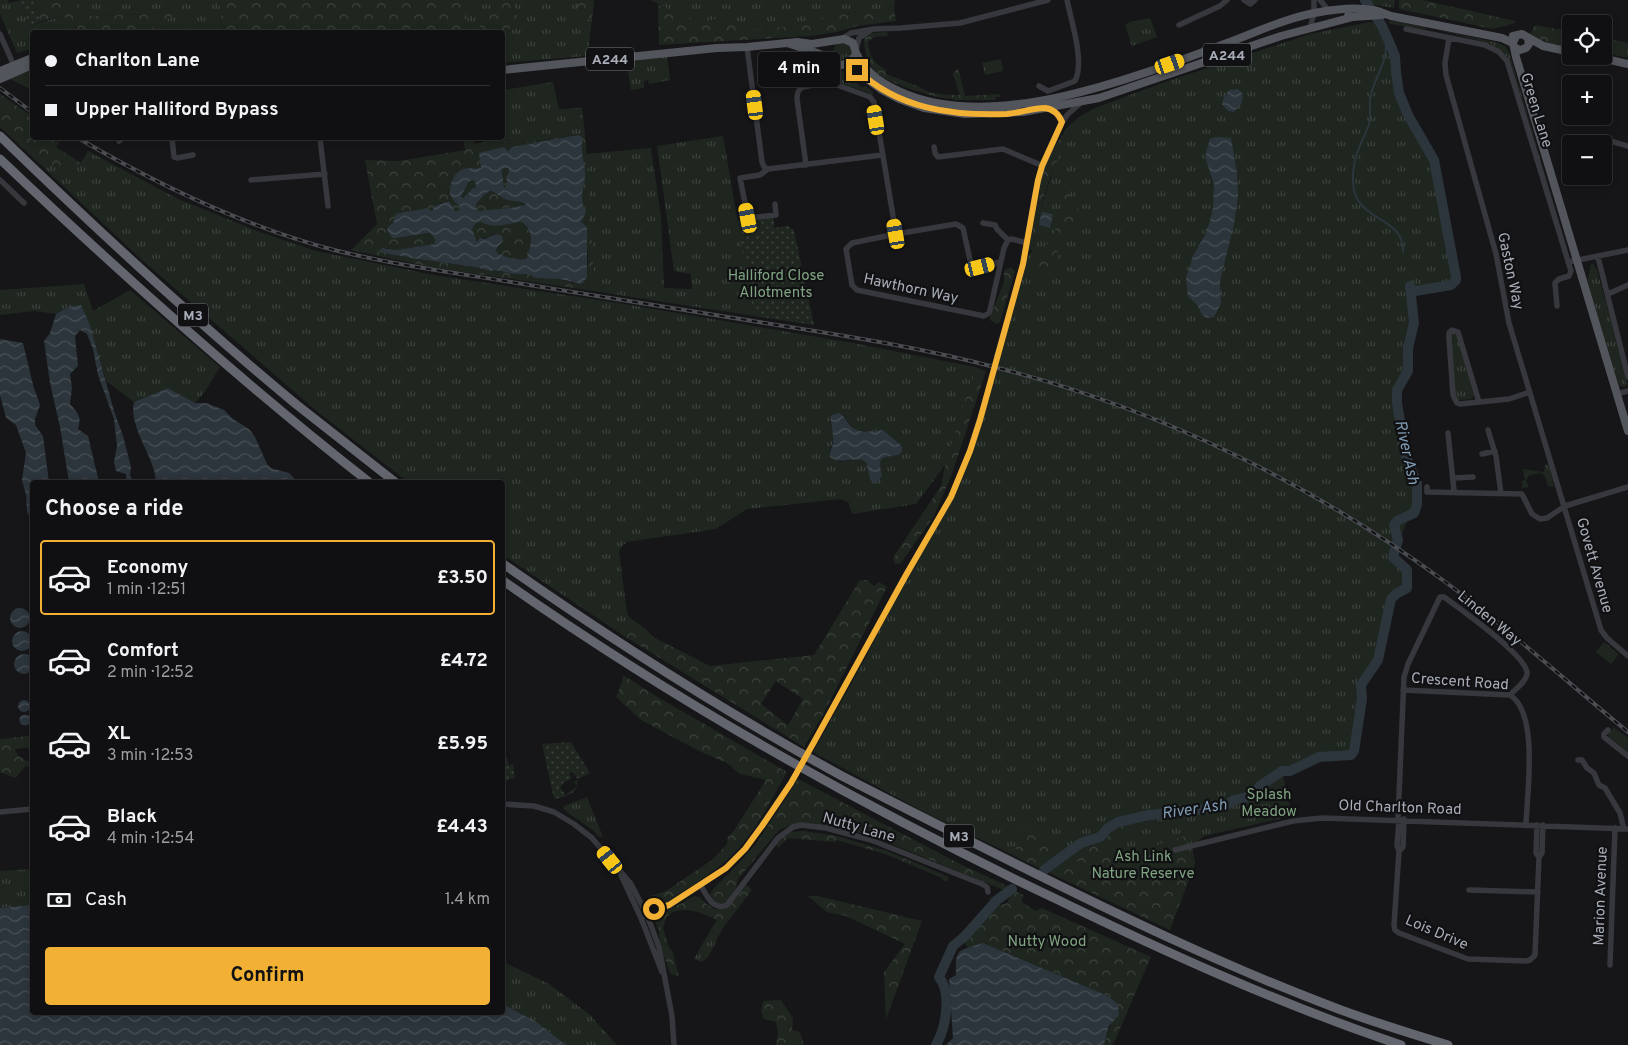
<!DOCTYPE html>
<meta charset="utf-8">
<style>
:root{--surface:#101012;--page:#1e1e20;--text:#f1f3f6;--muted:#9c9d9f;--line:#303032;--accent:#f2b134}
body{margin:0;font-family:Overpass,sans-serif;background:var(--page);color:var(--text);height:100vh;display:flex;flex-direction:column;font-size:19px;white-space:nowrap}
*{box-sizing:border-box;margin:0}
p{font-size:16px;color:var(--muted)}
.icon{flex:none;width:28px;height:28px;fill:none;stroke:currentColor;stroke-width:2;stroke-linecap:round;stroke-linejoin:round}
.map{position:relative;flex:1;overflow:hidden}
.drawer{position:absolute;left:30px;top:480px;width:475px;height:535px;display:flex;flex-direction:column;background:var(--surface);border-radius:5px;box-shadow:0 2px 8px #0003,0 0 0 1px var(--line)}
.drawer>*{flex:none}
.banner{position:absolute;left:30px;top:30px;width:475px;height:110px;border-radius:5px;box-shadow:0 2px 8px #0003,0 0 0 1px var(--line);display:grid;align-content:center;height:110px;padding:0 15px;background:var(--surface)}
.fabs{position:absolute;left:1562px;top:15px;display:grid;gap:10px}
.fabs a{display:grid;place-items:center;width:50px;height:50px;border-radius:5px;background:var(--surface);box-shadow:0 2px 8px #0003,0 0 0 1px var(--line);font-size:25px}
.end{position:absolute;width:22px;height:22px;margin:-11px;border:6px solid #f2b134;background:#111;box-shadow:0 0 0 2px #111}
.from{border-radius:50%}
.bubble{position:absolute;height:35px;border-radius:5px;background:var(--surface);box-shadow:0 2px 8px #0003,0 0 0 1px var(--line);font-size:16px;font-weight:700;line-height:35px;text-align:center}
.car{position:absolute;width:15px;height:30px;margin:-15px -8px;border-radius:6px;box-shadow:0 0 4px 1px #0007;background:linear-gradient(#f5c518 24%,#345 0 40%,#f5c518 0 76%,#345 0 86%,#f5c518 0)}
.banner b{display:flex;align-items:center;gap:18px;height:48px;font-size:19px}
.banner b+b{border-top:1px solid var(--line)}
.banner i{width:12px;height:12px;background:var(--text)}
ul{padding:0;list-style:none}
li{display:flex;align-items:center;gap:15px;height:75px;margin:0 10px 8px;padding:0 5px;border:2px solid transparent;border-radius:5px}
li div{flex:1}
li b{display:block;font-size:19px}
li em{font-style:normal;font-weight:700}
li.active{border-color:var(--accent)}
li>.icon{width:45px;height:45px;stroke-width:1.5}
h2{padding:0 15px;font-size:22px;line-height:60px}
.pay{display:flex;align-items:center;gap:12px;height:55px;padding:0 15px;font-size:19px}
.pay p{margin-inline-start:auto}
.primary-button{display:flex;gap:10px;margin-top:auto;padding:10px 15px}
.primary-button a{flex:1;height:58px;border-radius:5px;background:var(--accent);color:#111;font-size:20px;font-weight:700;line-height:58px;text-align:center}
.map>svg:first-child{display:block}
</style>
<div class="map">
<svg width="1628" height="1045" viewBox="0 0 1628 1045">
<defs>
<pattern id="grass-tufts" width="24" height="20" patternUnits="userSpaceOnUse" patternTransform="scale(1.25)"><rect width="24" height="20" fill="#1e261f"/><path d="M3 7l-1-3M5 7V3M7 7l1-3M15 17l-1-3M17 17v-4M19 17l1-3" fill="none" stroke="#3c433d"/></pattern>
<pattern id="forest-crowns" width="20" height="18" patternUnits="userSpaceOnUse" patternTransform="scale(1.25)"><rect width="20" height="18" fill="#1e261f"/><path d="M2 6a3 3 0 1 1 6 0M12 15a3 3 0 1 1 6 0" fill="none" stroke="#3c433d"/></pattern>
<pattern id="garden-dots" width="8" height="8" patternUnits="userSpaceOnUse" patternTransform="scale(1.25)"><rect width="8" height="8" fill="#1e261f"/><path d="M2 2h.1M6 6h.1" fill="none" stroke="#3c433d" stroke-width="1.8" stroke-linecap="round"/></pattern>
<pattern id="water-waves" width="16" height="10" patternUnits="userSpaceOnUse" patternTransform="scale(1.25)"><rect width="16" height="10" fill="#2c353c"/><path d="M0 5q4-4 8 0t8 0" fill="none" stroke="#485056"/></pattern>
</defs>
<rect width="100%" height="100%" fill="#161618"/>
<path fill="url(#grass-tufts)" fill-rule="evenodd" d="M0,0H8L9,3L21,0L24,12L30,26L62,16L70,19L77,30L75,32H32V49L17,53L0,14Z
M75,0H219L223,30L221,32H188L150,27V22C161,24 164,21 170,12L153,14L90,16Z
M460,0H594L589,44L586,56L503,63L502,32H470L460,18Z
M650,0H895L894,7L818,18L789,26L753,30L717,19L697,23L694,18L671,15L667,8Z
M1367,0H1395L1394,8L1371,4Z
M1150,18L1157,37L1132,46L1125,25L1130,22Z
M1388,21H1393L1427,28L1425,29L1390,24Z
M1370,22L1379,23L1382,26L1395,56L1396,72L1399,93L1408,115L1434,160L1456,277L1454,283L1411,291L1414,323L1408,348V371L1406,375L1401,378L1394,390L1397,412L1400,417L1406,457L1417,483L1419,493L1398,543L1393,557L1407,570V588L1396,594L1391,599L1378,660L1361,685L1362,699L1354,751L1351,755L1319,757L1290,771H1282L1292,816L1204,836L1192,846L1195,863L1170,930L1061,859L1065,854L1044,870L924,812L813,752L867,655L899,587L936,524L970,451L1023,264L1033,250L1040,212L1055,164L1062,148L1072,136L1067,128L1079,117L1095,108L1165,82L1310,34Z
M1438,30L1499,43L1506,47L1509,52L1567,249L1509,59L1503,52L1489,43Z
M833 52a10 10 0 1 1 20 0a10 10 0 1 1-20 0Z
M667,55L670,80L649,84L648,80L644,81V88L631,90L626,60Z
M1001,59L1003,71L985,75L982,63Z
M828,64L839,71L845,72L862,88L865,86L873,92L872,96L867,92L829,79Z
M32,70V90L10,79Z
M553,82L559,109L579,108L582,134L512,144L502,143L500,138H502L503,90Z
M723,136L754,316L587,290L590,278H594L586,154L651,148L661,217L664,288L692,289L691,274L674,271L657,146Z
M88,151L178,199L260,232L316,251L434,275L618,303L853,343L975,367L945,465L916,504L852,514L849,503L841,499L747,509L716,529L627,542L622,546L619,552L627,613L629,617L624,628V636L503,555L502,482H408L319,413L142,260L44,168L53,165L81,163ZM844,415C854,435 863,432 883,430L902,446L899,455C882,458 877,455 882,475L878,482L870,479L866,462L858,459L840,462L829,452L834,439L830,421Z
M1591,264H1593L1597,270L1605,300L1606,301L1627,385L1625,387L1619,386L1589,286L1588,279Z
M84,284L93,311L130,290L220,367L204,393L195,403L168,388L134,402L106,381L90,325L68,307L56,314L34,311L0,315V290Z
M1451,333H1456L1474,395L1472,399L1459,400L1455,398Z
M1604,642L1619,654L1611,664L1596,652Z
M1614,727L1628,738V752L1609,737L1608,734Z
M587,797L603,837H599L594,831L567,812L563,808L564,806Z
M32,869V905L0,908V871Z
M694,896L700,897L706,904L698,899C681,903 657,911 658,932L656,922L659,916Z
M710,931L718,937L709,956L702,962L694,959Z
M502,961L549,984L589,1014L617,1045H566L538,1023L503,1004Z"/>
<path fill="url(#forest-crowns)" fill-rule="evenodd" d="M34,0H75L90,16L153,14L171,11L172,17L159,23L150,22V27L188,32H75L77,29C64,11 59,17 40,22Z
M219,0H460V19L463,14H467L466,19L472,24L469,31L470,32H221L223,30Z
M497,0H516L514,6L519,11L512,28L504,30L503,33L477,32L486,14L494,11L499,14L502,8Z
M575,0H594L592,20L582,19L577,13V1Z
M1399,0H1423L1515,21V23L1493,29L1399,9Z
M658,5L667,8L671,15L694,18L697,23L717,19L753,30L789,26L818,18L894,7L896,21L857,26L837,32L810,36L659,45Z
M1535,25L1571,32V47L1542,42L1530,34Z
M887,32L888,36L874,37L868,42C870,59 873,61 886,70V74L920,87C930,95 948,95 960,95L953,74L958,68L965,96L1000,94V97H996L995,100H958L937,97L907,88L883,78L875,72L868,61L864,45L865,37L873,33Z
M1604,38L1628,43V58L1604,53Z
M0,94L32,116V138H62L56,147L81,163L65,170L53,165L44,168L0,127Z
M582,107L587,156L594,278H590L587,290L430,267L351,250L377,224L365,160L399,161L465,150L463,138H472L475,144L500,138L502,143L512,144L581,134L579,108ZM578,135L583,142L582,148L585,177L581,195L583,206L581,222L588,255L587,277L573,283L560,279L535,278L529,274H513L495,270L491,271L475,267L411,258C401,254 390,257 381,250L386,248L396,250L434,244L435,241L431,234L428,233L396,238L389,226L393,223L400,212L432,211C436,205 441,202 449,201L455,211H458L460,207L453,199L467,168H481L512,147Z
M1067,128L1072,136C1047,169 1040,211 1033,251L1029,249L1043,172L1053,149Z
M504,168H508L509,172L506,177L507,184L504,188L502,170Z
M1070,178L1074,179L1071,192V199L1078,205L1077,224L1071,236L1065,240L1058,249L1057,258L1043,281L1036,274C1038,265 1040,255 1045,247C1051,235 1059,230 1062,216C1066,201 1059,192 1070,178Z
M473,180L475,182L476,187L472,189L464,199L461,197C463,191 467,188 468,182Z
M490,191L513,200L520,201L526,203C521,208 489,210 479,211L476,208V204L485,194Z
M482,222L488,225L522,222C535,232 531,244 527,258C517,262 507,257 497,253L496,249L500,246L499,234H493L486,239L483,237L478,242L475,240L472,229L476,223Z
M1011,267L1015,272L1000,322L997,324L990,320V317L1004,282V271Z
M975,367L986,371L952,474L934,516L900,564H895L893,559L896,553L941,486L945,465Z
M1549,464L1554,487L1548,486L1545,476L1541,473L1529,475L1526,480L1529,487L1522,488V481L1525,480L1523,469L1544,472L1545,465Z
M860,580H869V582L874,586L879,582L887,587L824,713L804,747L624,636L623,628L629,617L648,631L653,637L710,666L814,655ZM776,681L803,699L788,725L761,704Z
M623,675L656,696L787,772C770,802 754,836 728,859C709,876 685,889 664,904H655L646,900L650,896L666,891L712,860L727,844L728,837L733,832L766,780L740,774L727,763L699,751L641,720L616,697L622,682Z
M32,734V747L15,749L18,756L32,764V768L26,766L15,778L0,772V739L28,736Z
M798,779L962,865L1012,888L1009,892L889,843L854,831L832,828L791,825L779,830L738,879L736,888L726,903H715L710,895L712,890L738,864L758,841Z
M1149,815L1150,819L1111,841L1118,861L1160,844L1185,836H1204L1166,847L1101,872L1102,864L1062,860L1073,865L1098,867L1097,877L1191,846L1195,863L1170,930L1018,858C1016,851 1014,845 1016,838C1020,827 1035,826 1043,833C1051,841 1054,851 1061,859L1067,852L1081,843L1100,837L1107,829L1118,822Z
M804,831L837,836L887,851L949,877L947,882L943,880L942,878L885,854L837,840L836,842L788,838L778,848L776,845L788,832Z
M745,884L751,888V891L723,928L718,937L710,931L717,920C701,913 682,903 666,917L663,928L670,950L672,949L679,977L670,973C656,933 646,910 698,899L715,909H721Z
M1013,890L1023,895L1022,902L1036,911L1042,908L1151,957L1113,1045H1104L1118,1004L1106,995L983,943L968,948L960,936L991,902L989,899L992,897L1001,905L1007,903Z
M808,896H818L922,921L886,1019L884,972L905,944L846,916L827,912Z
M781,1000L793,1018L792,1030L800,1032L804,1045H776L778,1034L776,1022L764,1019L761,1011L763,1001Z"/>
<path fill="url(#garden-dots)" d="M21,0H34L40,22L30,26L24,12Z
M773,217L774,220V228L788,226L794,230L814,325L754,316L737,220Z
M571,742L590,773L578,779L572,771L569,774L572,778L563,783V784L560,788L566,795L577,786L574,782L577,780C579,794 565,797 554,799L542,744Z
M503,758H507L509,765L513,764L515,778L503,781V772L504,771Z"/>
<path fill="url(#water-waves)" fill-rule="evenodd" d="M1238,89L1243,94L1242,102L1234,112L1228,111L1222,104L1224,97L1229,90Z
M578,135L582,137C583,142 582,144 582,149C582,158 586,168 585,177C584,191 578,197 586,212L581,222L587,227V277L582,284L560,279L535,278L529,274H513L495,270L491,271L475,267L411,258C401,254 390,257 381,250L382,248L396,250L434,244L435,240L431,234L428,233L396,238H392L387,230L389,226L393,223L396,214C407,210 415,212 427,208L432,211L435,206L449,201L455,211H458L460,207C456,203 452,199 450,194C449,186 453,174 461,170C467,167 475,169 481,168L479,153L504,147L508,151L512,147ZM504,168H508L509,172L506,177L507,184L504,188L502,170ZM473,180L475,182L476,187L472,189L464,198L461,197C463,191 467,188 468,182ZM490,191C496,192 500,197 505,199C512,202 519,200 526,204C520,208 489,210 479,211L476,208V204L485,194ZM481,222C496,230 507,223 522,222C535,232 531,244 527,258C517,262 507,257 497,253L496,249L503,241L502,236C496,232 491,236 486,239L480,238L477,242L472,229L476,223Z
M1215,137L1231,138L1237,173L1238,196L1234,224L1220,281L1221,303L1214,317L1207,318L1202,315L1198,306L1188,296L1186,278L1193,256L1205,235L1210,221L1213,207L1214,184L1206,160V152L1210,139Z
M1042,212L1053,214L1050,228L1039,225Z
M81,305L90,325L114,411L123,436L131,467L130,475L133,482H127L126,474L116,471L114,462L117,446L114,419L98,375L93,349L87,334L80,330L75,336L78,366L70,374L72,388L70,404C78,413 82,417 78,429L88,436L99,482H69L60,427L50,383L44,341L50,333L56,314L68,307Z
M0,339L23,343L33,385L40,405L35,419V425L43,436L49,482H32V521L27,512L26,495L22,480L26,453L16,425L6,418L0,395Z
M168,388L195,403H206L224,410L233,419L249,429L255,437L267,464L271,468L289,473L298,482H156C155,477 155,472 153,467C147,448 129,422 134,402Z
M839,413C845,416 845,419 849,424C858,435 871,431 883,430L902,446V451L899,455C882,458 877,455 882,475L878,482L873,483L870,479L866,462C854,455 842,466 830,457C829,450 833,448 833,441C834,432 829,424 832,415Z
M10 618a10 10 0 1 1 20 0a10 10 0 1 1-20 0Z
M12 641a10 10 0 1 1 20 0a10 10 0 1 1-20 0Z
M14 664a10 10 0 1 1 20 0a10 10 0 1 1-20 0Z
M18 706a6 6 0 1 1 12 0a6 6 0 1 1-12 0Z
M19.5 720a5.5 5.5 0 1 1 11 0a5.5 5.5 0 1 1-11 0Z
M32,905V1012H502L503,1004L538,1023L566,1045H0V908Z
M983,943L1106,995L1118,1004L1119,1015L1109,1026L1104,1045H946L953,1038L949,979L956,975C955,948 958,951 983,943Z"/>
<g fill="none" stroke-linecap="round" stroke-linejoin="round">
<path stroke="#2c353c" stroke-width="2" d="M1382,26C1383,32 1386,39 1386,45C1387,64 1372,81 1370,100C1369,110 1372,118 1368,127C1360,146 1352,159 1353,182C1354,223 1405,215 1403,252"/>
<path stroke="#2c353c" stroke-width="10" d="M1365,0L1382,26L1390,44L1395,56L1396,72L1399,93L1408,115L1434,160L1456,277V280L1451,285L1415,291H1411
M1044,870L1081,843L1100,837L1107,829L1118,822L1149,815L1224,807L1234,800L1251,796L1260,786L1282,771H1290L1319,757L1351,755L1354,751L1362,699L1361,685L1378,660L1391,599L1396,594L1407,588V570L1393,557L1398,540L1394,525L1397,521L1414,513L1417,505V483L1406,457L1397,403V390L1408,371V348L1414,323L1410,286
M936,1045C946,1028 952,993 939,977L953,946L964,937L997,900L1012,889"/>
<path stroke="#37383d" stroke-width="5.5" d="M1244,0L1250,4L1255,0
M1320,0L1329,11
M1179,25L1220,6L1227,0
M1310,28L1314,13V0
M1406,29L1485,45L1499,52L1507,61L1571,271L1569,276L1559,279L1555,283L1557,306
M0,34L15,68
M1449,38L1445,63L1446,75L1496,254L1509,323L1601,630L1607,638L1628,656
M841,39L851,33L874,29L901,28L960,23L1048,0
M747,47L762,162L764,167L768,169L882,155
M856,50L859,38L870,31
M794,78L799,84L803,87
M1039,86L1048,91L1051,90L1075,81C1085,62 1071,20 1067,0
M1046,108L1058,114L1062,122
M1596,137L1628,146
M172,138L174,157L177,158L193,155
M320,138L328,206
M119,141L123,138
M934,147L935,153L938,157L1003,149L1043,166
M806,165L797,99C797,93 798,90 803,87L829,82L870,97L874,102L896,234
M768,169L760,175L740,178L748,218L776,215L775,204
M0,180L24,203
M251,180L325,174
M983,223L995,225L997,229L1008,240
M1598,257L1628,377
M1000,262L981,267L974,265L970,260L963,228L956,224L896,234L852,243L846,249L852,285L857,290L984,316L989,313L990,310L1004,248L1008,240L1012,239L1027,243
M1568,262L1628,250
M1608,294L1628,285
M997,356L1023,264L1035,194L1043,166L1062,122L1068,114L1082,102
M1617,394L1628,391
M1479,402L1458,332L1452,330L1449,333V338L1453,395L1457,403L1460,404L1509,399L1530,392
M1488,430L1496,456L1501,494
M1448,433L1454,491
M1482,454L1495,451
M1454,478L1473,477
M1427,487V492L1522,494L1532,514L1540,519L1547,518L1565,506L1628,487
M1403,690L1510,695C1539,713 1527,794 1526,824
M1608,730L1604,734V737L1628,756
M814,742L906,575L951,497L970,451L989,388
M1578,760H1582L1587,768L1594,773L1599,785L1605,788L1620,813L1624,829
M502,804L534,806L554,812L574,824L592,838L631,884L647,915L659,947L672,1016L674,1045
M0,812L32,809
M1398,819L1404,677L1408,664L1440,597H1444C1459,608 1529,657 1527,674C1526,682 1515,689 1510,695
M1399,819L1397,846L1399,851L1394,925L1395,930L1399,933L1468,959L1526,961L1530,960L1535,955L1539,857L1542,853L1543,825
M1537,825L1536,853L1539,857
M1175,850L1293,821L1322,818L1628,829
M1399,851L1403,847L1404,819
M621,875L641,918L662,972
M701,886C707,896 713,911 727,905L778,838L793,827L801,825L826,828L871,840L982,884L987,887L988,892
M1469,890L1538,892
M647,915L651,916L658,913L726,868L745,849L791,783
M645,916L654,909L667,906
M1610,965L1615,828"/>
<path stroke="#53555c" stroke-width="8" d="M1348,16L1353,17L1382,15
M1513,36L1522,34L1543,46L1571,52
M1516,36L1513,43L1516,57L1628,431
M1514,47L1520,50L1526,48L1529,44L1528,38
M856,53C866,75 886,86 908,95C1000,131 1139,76 1227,43C1257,32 1288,17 1320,12C1336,9 1357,7 1373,10C1379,11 1385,14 1391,16L1502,38L1513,43
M1593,56L1628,64
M847,65L857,69L867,79L882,90L899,99L924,108L965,114L1023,112L1099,98L1281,36L1353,17
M502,70L717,48L747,47L797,42L812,44L844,39L853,43L856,53L852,62L842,65L835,63L826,56L790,44
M0,71L32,58
M0,79L32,65"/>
<path stroke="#63666e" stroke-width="9" d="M0,136C96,229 194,320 297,405C330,431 363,457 395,482
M0,159C119,272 240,381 369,482
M502,563C612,640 725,712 842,776C896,804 950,831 1004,858C1114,913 1226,967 1341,1010C1376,1023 1412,1034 1448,1045
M502,580C677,703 861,806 1054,898C1167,953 1282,1005 1401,1045"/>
<g stroke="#4a4c52" stroke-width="4">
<path id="rail" d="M0,88L32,112
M78,138C158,185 243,226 334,250C394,265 456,273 517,283C604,297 691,311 777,325C853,337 928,349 1002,369C1161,410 1312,484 1444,581C1508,628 1567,682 1628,732"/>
</g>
<use href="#rail" stroke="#111113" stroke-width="2" stroke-dasharray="5.5" stroke-linecap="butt"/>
<path stroke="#37383d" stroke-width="5.5" d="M989,388L997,356
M791,783L814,742"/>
</g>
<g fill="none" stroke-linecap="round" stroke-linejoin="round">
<path stroke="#f2b134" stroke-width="6" d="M654,909L669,905L726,868L745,849L762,826L791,783L814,742L906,575L951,497L970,451L980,420L1023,264L1038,180L1042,166L1062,122C1059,115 1053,109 1045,108C1033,108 1019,113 1007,114C952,116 898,109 857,70"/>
</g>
<g text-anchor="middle" stroke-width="4.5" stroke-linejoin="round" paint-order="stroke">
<g fill="#111113" stroke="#7b7e86" stroke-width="1">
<rect x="1203" y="43.5" width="48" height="23" rx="4"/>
<rect x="586" y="47.5" width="48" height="23" rx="4"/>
<rect x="178" y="303.5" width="30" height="23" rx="4"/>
<rect x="944" y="824.5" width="30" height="23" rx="4"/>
</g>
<g font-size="14" font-weight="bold" fill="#a8adb8">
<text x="1227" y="60">A244</text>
<text x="610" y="64">A244</text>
<text x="193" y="320">M3</text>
<text x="959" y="841">M3</text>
</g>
<g font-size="15" fill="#a8adb8" stroke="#111113">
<text transform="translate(1537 110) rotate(73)" y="5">Green Lane</text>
<text transform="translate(1511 271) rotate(78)" y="5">Gaston Way</text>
<text transform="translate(911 288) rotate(12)" y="5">Hawthorn Way</text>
<text transform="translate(1595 565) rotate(74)" y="5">Govett Avenue</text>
<text transform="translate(1490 618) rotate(39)" y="5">Linden Way</text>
<text transform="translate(1460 681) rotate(4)" y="5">Crescent Road</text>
<text transform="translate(1400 807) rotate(2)" y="5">Old Charlton Road</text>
<text transform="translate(859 827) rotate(16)" y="5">Nutty Lane</text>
<text transform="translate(1600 896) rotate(-88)" y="5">Marion Avenue</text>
<text transform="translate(1437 932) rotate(23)" y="5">Lois Drive</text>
</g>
<g font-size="15" fill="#7fa381" stroke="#111113">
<text x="776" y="280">Halliford Close<tspan x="776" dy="17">Allotments</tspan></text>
<text x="1269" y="799">Splash<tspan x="1269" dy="17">Meadow</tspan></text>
<text x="1143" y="861">Ash Link<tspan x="1143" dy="17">Nature Reserve</tspan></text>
<text x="1047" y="946">Nutty Wood</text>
</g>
<g font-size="16" font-style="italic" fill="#7f9bb3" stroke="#111113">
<text transform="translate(1408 452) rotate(78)" y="6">River Ash</text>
<text transform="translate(1194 808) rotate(-8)" y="6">River Ash</text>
</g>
</g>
</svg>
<div class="fabs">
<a><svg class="icon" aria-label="locate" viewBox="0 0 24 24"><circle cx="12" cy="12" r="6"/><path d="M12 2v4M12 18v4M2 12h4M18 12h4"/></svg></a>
<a>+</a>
<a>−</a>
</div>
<i class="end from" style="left:654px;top:909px"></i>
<i class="end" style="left:857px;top:70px"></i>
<div class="bubble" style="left:758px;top:52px;width:82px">4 min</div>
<i class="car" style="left:1170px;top:64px;rotate:71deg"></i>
<i class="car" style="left:755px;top:105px;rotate:353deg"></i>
<i class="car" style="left:876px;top:120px;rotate:351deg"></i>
<i class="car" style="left:748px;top:218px;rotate:349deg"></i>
<i class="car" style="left:896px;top:234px;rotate:350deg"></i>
<i class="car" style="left:980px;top:267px;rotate:76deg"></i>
<i class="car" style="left:610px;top:860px;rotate:321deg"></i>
<div class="banner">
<b><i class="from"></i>Charlton Lane</b>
<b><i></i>Upper Halliford Bypass</b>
</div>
<section class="drawer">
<h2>Choose a ride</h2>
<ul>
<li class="active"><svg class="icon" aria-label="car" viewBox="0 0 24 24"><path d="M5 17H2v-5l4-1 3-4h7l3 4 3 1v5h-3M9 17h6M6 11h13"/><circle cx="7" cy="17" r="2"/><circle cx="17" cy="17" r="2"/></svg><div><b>Economy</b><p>1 min · 12:51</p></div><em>£3.50</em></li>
<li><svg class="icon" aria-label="car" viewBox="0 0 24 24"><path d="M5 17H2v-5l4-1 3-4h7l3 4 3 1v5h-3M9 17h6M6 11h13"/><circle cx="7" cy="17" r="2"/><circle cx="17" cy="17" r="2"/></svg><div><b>Comfort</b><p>2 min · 12:52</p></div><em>£4.72</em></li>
<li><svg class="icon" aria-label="car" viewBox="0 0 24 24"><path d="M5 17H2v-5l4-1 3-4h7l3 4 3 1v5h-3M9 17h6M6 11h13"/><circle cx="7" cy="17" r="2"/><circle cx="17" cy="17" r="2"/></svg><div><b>XL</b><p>3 min · 12:53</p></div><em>£5.95</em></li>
<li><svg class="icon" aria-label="car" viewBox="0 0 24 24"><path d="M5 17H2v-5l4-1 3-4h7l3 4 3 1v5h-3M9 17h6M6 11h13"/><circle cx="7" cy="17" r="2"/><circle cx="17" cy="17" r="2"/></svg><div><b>Black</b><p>4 min · 12:54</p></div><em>£4.43</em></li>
</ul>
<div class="pay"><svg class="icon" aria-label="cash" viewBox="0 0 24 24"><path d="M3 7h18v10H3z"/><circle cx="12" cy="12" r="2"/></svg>Cash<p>1.4 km</p></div>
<div class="primary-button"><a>Confirm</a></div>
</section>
</div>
